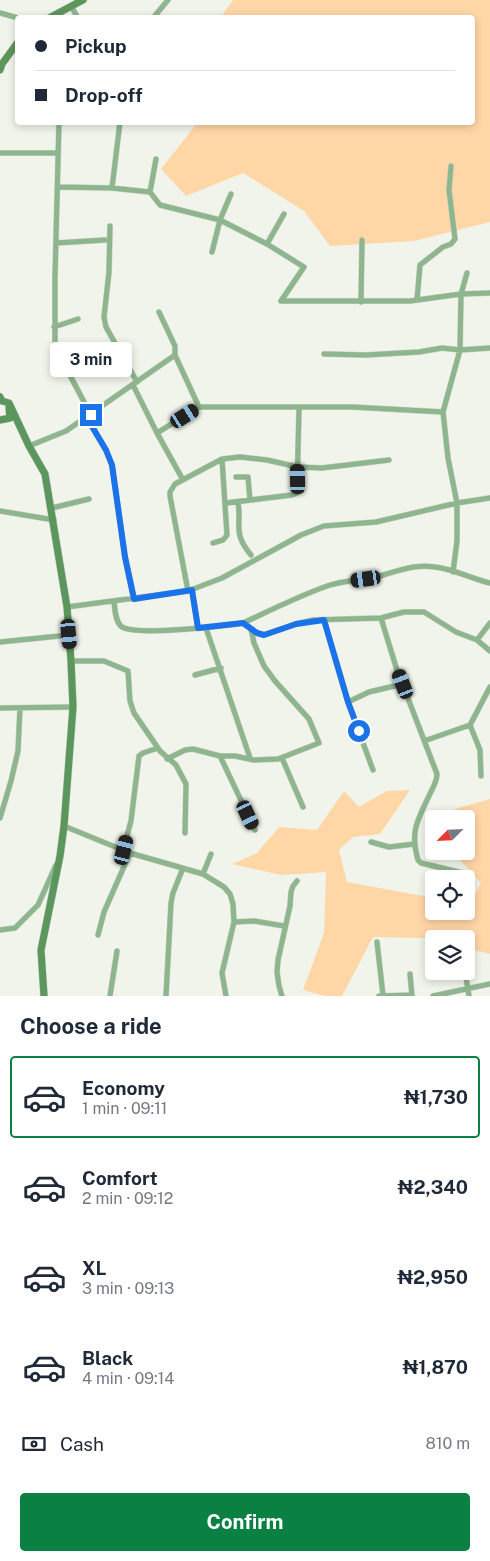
<!DOCTYPE html>
<meta charset="utf-8">
<style>
:root{--surface:#fff;--page:#f6f6f7;--text:#1f2937;--muted:#747a83;--line:#e0e1e3;--accent:#0b8043}
body{margin:0;font-family:"Public Sans",sans-serif;background:var(--page);color:var(--text);height:100vh;display:flex;flex-direction:column;font-size:19px;white-space:nowrap}
*{box-sizing:border-box;margin:0}
p{font-size:16px;color:var(--muted)}
.icon{flex:none;width:28px;height:28px;fill:none;stroke:currentColor;stroke-width:2;stroke-linecap:round;stroke-linejoin:round}
.map{position:relative;height:996px;overflow:hidden}
.side{display:flex;flex-direction:column;background:var(--surface);flex:1}
.side>*{flex:none}
.banner{position:absolute;left:15px;top:15px;width:460px;height:110px;border-radius:5px;box-shadow:0 2px 8px #0003;display:grid;align-content:center;height:110px;padding:0 20px;background:var(--surface)}
.needle{width:32px;rotate:246deg}
.controls{position:absolute;left:425px;top:810px;display:grid;gap:10px}
.controls a{display:grid;place-items:center;width:50px;height:50px;border-radius:5px;background:var(--surface);box-shadow:0 2px 8px #0003;font-size:25px}
.end{position:absolute;width:22px;height:22px;margin:-11px;border:6px solid #1a73e8;background:#fff;box-shadow:0 0 0 2px #fff}
.from{border-radius:50%}
.bubble{position:absolute;height:35px;border-radius:5px;background:var(--surface);box-shadow:0 2px 8px #0003;font-size:16px;font-weight:700;line-height:35px;text-align:center}
.car{position:absolute;width:15px;height:30px;margin:-15px -8px;border-radius:6px;box-shadow:0 0 4px 1px #0007;background:linear-gradient(#222 24%,#8ab4d8 0 40%,#222 0 76%,#8ab4d8 0 86%,#222 0)}
.banner b{display:flex;align-items:center;gap:18px;height:48px;font-size:19px}
.banner b+b{border-top:1px solid var(--line)}
.banner i{width:12px;height:12px;background:var(--text)}
ul{padding:0;list-style:none}
li{display:flex;align-items:center;gap:15px;height:82px;margin:0 10px 8px;padding:0 10px;border:2px solid transparent;border-radius:5px}
li div{flex:1}
li b{display:block;font-size:19px}
li em{font-style:normal;font-weight:700}
li.on{border-color:var(--accent)}
li>.icon{width:45px;height:45px;stroke-width:1.5}
h2{padding:0 20px;font-size:22px;line-height:60px}
.pay{display:flex;align-items:center;gap:12px;height:55px;padding:0 20px;font-size:19px}
.pay p{margin-inline-start:auto}
.action{display:flex;gap:10px;margin-top:auto;padding:10px 20px}
.action a{flex:1;height:58px;border-radius:5px;background:var(--accent);color:#fff;font-size:20px;font-weight:700;line-height:58px;text-align:center}
.map>svg:first-child{display:block}
</style>
<div class="map">
<svg width="490" height="996" viewBox="0 0 490 996">
<rect width="100%" height="100%" fill="#f1f4ea"/>
<path fill="#ffd6a6" d="M233,0H490V222L414,241L330,246L304,211L243,173L186,196L161,169L197,123L472,122V18L221,17Z
M410,790L380,834L353,837L339,850L347,882L434,898V911H466V904L469,905L481,883L452,851H466V819H453L455,809L490,799V954L466,948V939L373,937L342,996H325L303,990L324,933L326,872L281,875L232,864L257,853L279,827L317,830L344,791L359,807L387,791Z"/>
<g fill="none" stroke-linecap="round" stroke-linejoin="round">
<g stroke="#cbcdc5" stroke-width="6">
<path id="street" d="M71,6L78,18
M0,13L18,18
M153,18L168,0
M59,122L55,277V344L57,351L91,415
M0,153H58
M58,187L112,188L150,192L160,205L220,220L267,244L304,267L281,301
M112,188L120,122
M150,192L156,159
M110,226L109,272L104,317L106,327L137,382
M56,243L105,240
M267,244L284,214
M212,252L220,220L231,194
M417,300L420,265L443,247L451,244L455,239L449,190L451,166
M281,301H410L461,294L490,293
M361,302L362,240
M159,312L175,346V355L199,407
M54,327L78,319
M324,354L366,355L419,352L442,348L460,350L490,348
M133,385L157,433L183,480
M87,418L106,450L112,465L125,557L134,599
M157,433L199,407H352L443,412
M29,446L66,431L175,355
M236,477H248L250,500
M238,502C242,526 232,532 251,555
M226,503L292,495L297,493L299,408
M52,508L89,499
M0,511L54,520
M213,543L223,540L227,535L222,459
M453,572L457,541V503L448,458L443,412L460,350L461,294L467,273
M192,590L198,628
M188,591L170,496V492L175,484L222,459L240,457L267,460L298,467L322,468L389,460
M114,601C115,609 115,622 122,627C138,636 223,626 243,623L257,633L264,635L296,624L313,620L381,618L404,612H424L456,632L477,640L490,651
M67,607L188,591L222,578L301,535L324,526L376,522L457,503L490,498
M381,618L396,667L437,774C437,782 432,789 429,796C417,821 410,832 418,860L421,863L463,873
M324,620L348,702L373,770
M243,623C271,610 299,596 327,586C345,580 365,580 383,575C402,570 415,564 435,567C454,569 472,579 490,583
M206,628L250,758
M477,640L490,623
M0,642L69,635
M71,661H104L128,671L130,701L134,713L160,751L176,765L186,784L185,833
M195,675L221,668
M348,702L369,692L403,684
M0,708L73,707
M470,725L480,750L481,776
M424,741L470,725L490,687
M220,756L255,830
M282,758L303,807
M167,759L185,750L193,749L220,756H235L254,760L278,759L319,743L309,719L275,681L264,666L254,643L251,629
M0,818L11,781L18,751L20,708
M64,826L130,853L203,874L224,887L230,894L233,904L234,922L222,973L226,996
M371,842L389,847L414,844
M123,850L131,821L139,756L143,753L158,748
M203,874L211,854
M234,922L254,921L284,926
M0,930L15,928L38,905L56,865
M98,935L104,912L130,853
M377,942L383,995
M465,971L469,996
M410,974L412,996
M110,996L117,951
M166,996L171,903L173,893L183,868
M282,996L279,986L277,972L278,960L290,906L291,892L293,886L297,881
M379,996L412,995
M433,996L490,984"/>
</g>
<g stroke="#cbcdc5" stroke-width="8">
<path id="secondary" d="M49,18L83,0
M0,70L2,64L18,42
M0,397L2,401L9,403L29,446L45,474L67,607L71,661L73,707L64,826L60,856L41,950L44,996
M0,420L10,418L9,408"/>
</g>
<use href="#street" stroke="#8eb68e" stroke-width="5"/>
<use href="#secondary" stroke="#5b975c" stroke-width="7"/>
</g>
<g fill="none" stroke-linecap="round" stroke-linejoin="round">
<path stroke="#1a73e8" stroke-width="6" d="M91,415L87,418L106,450L112,465L125,557L134,599L192,590L198,628L243,623L257,633L264,635L296,624L324,620L348,702L359,731"/>
</g>
</svg>
<div class="controls">
<a><svg class="needle" viewBox="-14 -14 28 28"><path d="M0-13l5 13h-10z" fill="#e53935"/><path d="M0 13l5-13h-10z" fill="#747a83"/></svg></a>
<a><svg class="icon" aria-label="locate" viewBox="0 0 24 24"><circle cx="12" cy="12" r="6"/><path d="M12 2v4M12 18v4M2 12h4M18 12h4"/></svg></a>
<a><svg class="icon" aria-label="layers" viewBox="0 0 24 24"><path d="M12 4l9 5-9 5-9-5zM3 14l9 5 9-5"/></svg></a>
</div>
<i class="end from" style="left:359px;top:731px"></i>
<i class="end" style="left:91px;top:415px"></i>
<div class="bubble" style="left:50px;top:342px;width:82px">3 min</div>
<i class="car" style="left:185px;top:416px;rotate:58deg"></i>
<i class="car" style="left:298px;top:479px;rotate:359deg"></i>
<i class="car" style="left:366px;top:579px;rotate:262deg"></i>
<i class="car" style="left:69px;top:634px;rotate:175deg"></i>
<i class="car" style="left:403px;top:684px;rotate:339deg"></i>
<i class="car" style="left:248px;top:815px;rotate:155deg"></i>
<i class="car" style="left:124px;top:850px;rotate:14deg"></i>
<div class="banner">
<b><i class="from"></i>Pickup</b>
<b><i></i>Drop-off</b>
</div>
</div>
<section class="side">
<h2>Choose a ride</h2>
<ul>
<li class="on"><svg class="icon" aria-label="car" viewBox="0 0 24 24"><path d="M5 17H2v-5l4-1 3-4h7l3 4 3 1v5h-3M9 17h6M6 11h13"/><circle cx="7" cy="17" r="2"/><circle cx="17" cy="17" r="2"/></svg><div><b>Economy</b><p>1 min · 09:11</p></div><em>₦1,730</em></li>
<li><svg class="icon" aria-label="car" viewBox="0 0 24 24"><path d="M5 17H2v-5l4-1 3-4h7l3 4 3 1v5h-3M9 17h6M6 11h13"/><circle cx="7" cy="17" r="2"/><circle cx="17" cy="17" r="2"/></svg><div><b>Comfort</b><p>2 min · 09:12</p></div><em>₦2,340</em></li>
<li><svg class="icon" aria-label="car" viewBox="0 0 24 24"><path d="M5 17H2v-5l4-1 3-4h7l3 4 3 1v5h-3M9 17h6M6 11h13"/><circle cx="7" cy="17" r="2"/><circle cx="17" cy="17" r="2"/></svg><div><b>XL</b><p>3 min · 09:13</p></div><em>₦2,950</em></li>
<li><svg class="icon" aria-label="car" viewBox="0 0 24 24"><path d="M5 17H2v-5l4-1 3-4h7l3 4 3 1v5h-3M9 17h6M6 11h13"/><circle cx="7" cy="17" r="2"/><circle cx="17" cy="17" r="2"/></svg><div><b>Black</b><p>4 min · 09:14</p></div><em>₦1,870</em></li>
</ul>
<div class="pay"><svg class="icon" aria-label="cash" viewBox="0 0 24 24"><path d="M3 7h18v10H3z"/><circle cx="12" cy="12" r="2"/></svg>Cash<p>810 m</p></div>
<div class="action"><a>Confirm</a></div>
</section>
